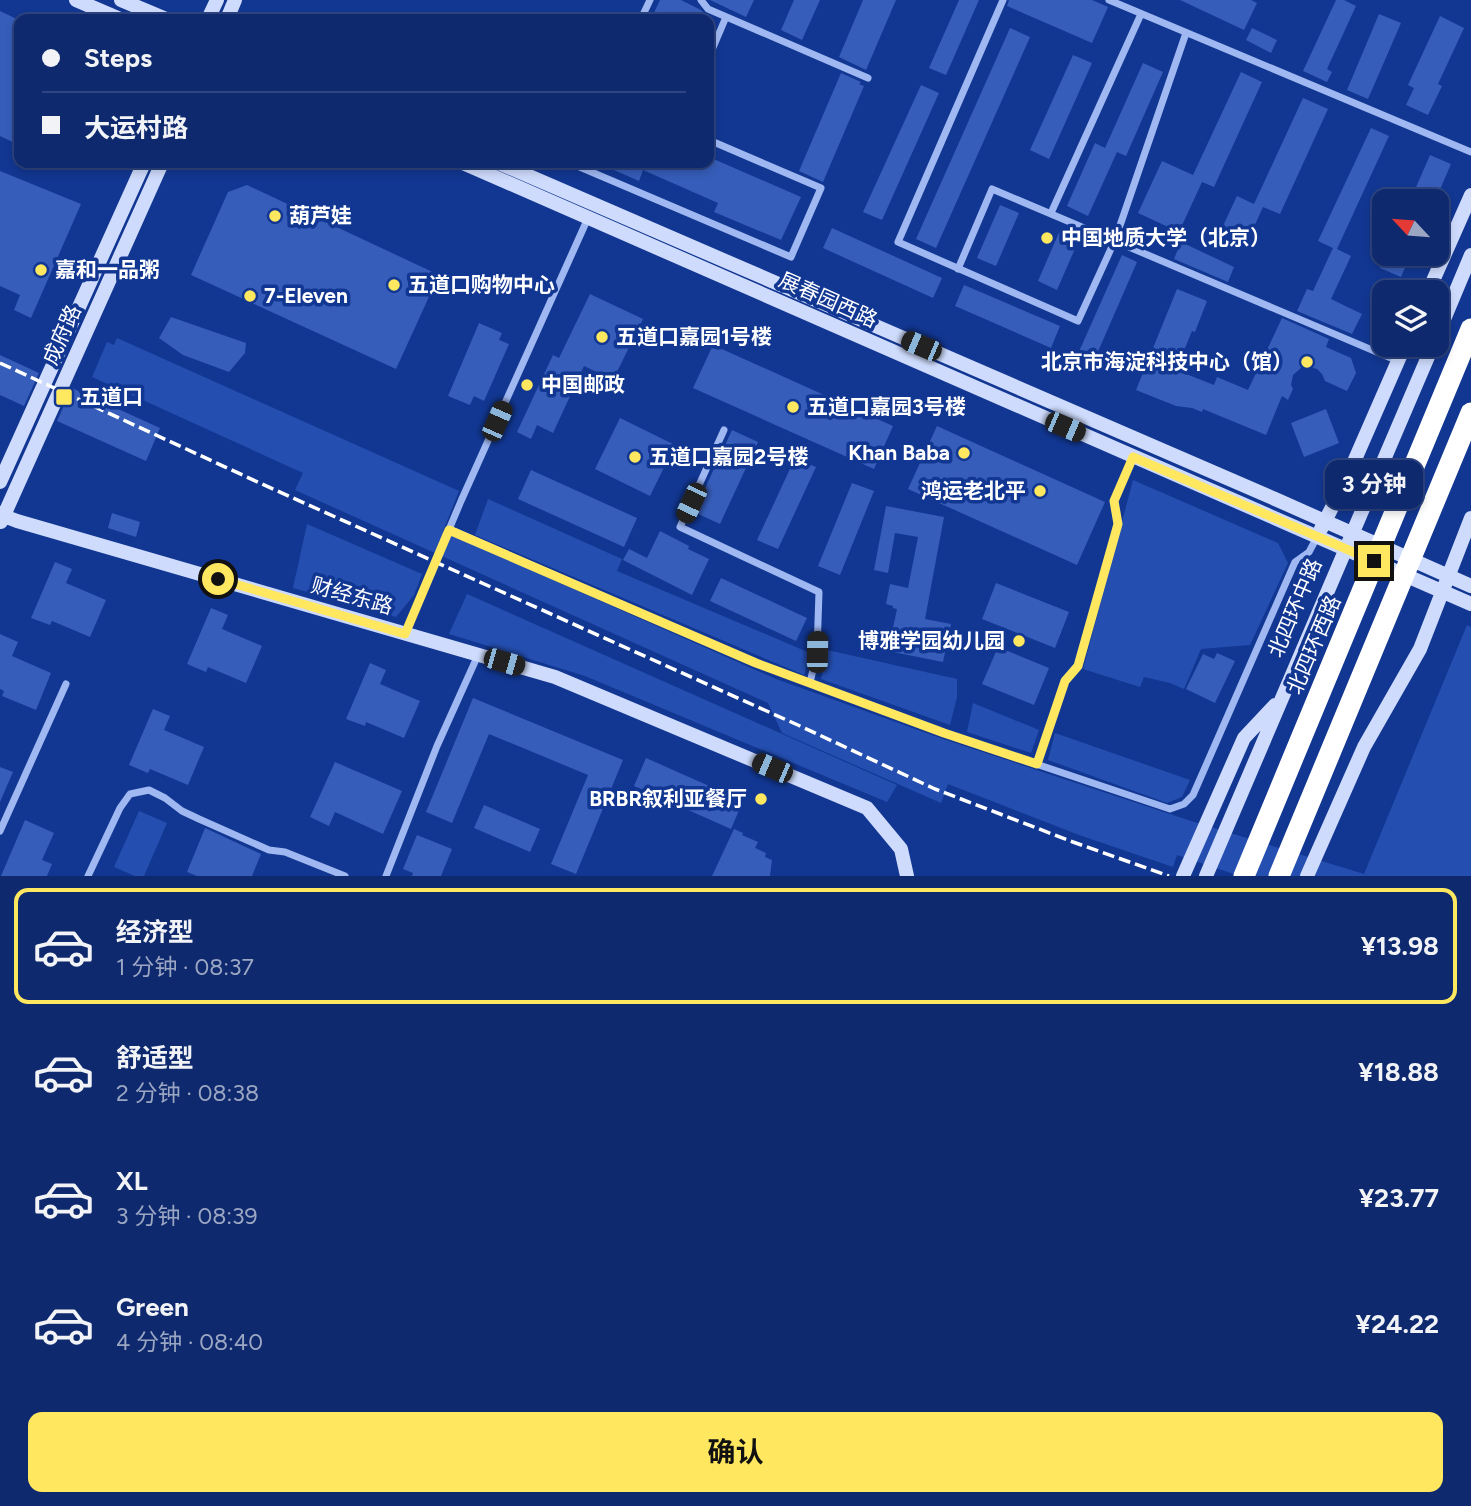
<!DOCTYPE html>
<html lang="zh">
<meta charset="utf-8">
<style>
:root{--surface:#0e296e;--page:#1c3576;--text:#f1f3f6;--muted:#9ba6c2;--line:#2e4581;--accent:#ffe860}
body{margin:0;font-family:Figtree,"Noto Sans SC",sans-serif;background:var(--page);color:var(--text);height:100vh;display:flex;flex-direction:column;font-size:26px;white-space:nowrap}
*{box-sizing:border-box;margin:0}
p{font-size:23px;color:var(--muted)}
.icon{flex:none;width:38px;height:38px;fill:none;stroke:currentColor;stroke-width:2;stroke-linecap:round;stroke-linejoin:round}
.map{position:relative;height:876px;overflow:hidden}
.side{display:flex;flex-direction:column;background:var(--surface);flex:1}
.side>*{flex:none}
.banner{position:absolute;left:14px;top:14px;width:700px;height:154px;border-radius:14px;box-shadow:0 4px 10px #0003,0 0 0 2px var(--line);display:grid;align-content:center;height:154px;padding:0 28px;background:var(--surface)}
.needle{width:46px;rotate:296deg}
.buttons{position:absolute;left:1372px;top:189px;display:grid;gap:14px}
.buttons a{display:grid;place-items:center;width:77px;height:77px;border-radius:14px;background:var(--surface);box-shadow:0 4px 10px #0003,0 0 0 2px var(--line);font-size:35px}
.end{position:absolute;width:32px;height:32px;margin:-16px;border:9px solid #ffe860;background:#111;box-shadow:0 0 0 4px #111}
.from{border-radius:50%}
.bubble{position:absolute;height:49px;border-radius:14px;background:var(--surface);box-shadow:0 4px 10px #0003,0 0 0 2px var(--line);font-size:23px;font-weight:700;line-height:49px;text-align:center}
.car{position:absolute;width:21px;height:42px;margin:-21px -10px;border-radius:9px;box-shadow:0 0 5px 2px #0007;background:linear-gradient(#222 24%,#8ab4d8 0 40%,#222 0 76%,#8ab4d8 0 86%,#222 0)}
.banner b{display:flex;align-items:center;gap:24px;height:66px;font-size:26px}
.banner b+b{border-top:2px solid var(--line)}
.banner i{width:18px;height:18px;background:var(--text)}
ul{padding:12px 0 0;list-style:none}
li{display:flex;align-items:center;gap:21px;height:116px;margin:0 14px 10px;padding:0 14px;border:4px solid transparent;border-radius:14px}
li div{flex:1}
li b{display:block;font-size:26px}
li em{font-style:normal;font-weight:700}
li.current{border-color:var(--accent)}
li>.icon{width:63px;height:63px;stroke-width:1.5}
.primary-button{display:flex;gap:14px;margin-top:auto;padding:14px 28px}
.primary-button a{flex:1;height:80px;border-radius:14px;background:var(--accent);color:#111;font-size:28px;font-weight:700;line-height:80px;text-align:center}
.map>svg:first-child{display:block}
</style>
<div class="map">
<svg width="1471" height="876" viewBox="0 0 1471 876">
<rect width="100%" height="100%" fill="#123792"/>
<path fill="#244fb1" d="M117,338L459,491L443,531L776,679L943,739L1191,821L1364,874L1467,625L1471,627V876H1240L1177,855L1173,867L1079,835L948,784L941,803L782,733L768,703L295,490L303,473L92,377L107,342L114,345Z
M1133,480L1278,543L1288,563L1250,645L1201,649L1184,689L1170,683L1144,677L1140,687L1083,669Z
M488,499L622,559L617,571L810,653L804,675L475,535Z
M307,524L422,574L414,595L396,617L293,588Z
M467,594L897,785L887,802L585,676L449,634Z
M827,650L957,679V697L950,725L821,679Z
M973,703L1039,730L1031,753L967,732Z
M1055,733L1190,780L1182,797L1167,803L1048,760Z
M139,811L167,823L144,876H135L114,867Z"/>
<path fill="#365db9" d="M660,0H681L701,10L705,14L702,19H651Z
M710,0H754L746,17Z
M794,0H820L802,40L781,30Z
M863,0H896L866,70L839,57Z
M959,0H979L946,75L929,68Z
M1009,0H1092L1108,7L1092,43L1007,6Z
M1180,0H1251L1257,3L1244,30Z
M1336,0H1344L1356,6L1327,69L1332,72L1327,82L1303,71Z
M0,11L19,20V145L0,136Z
M1379,14L1401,23L1368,99L1347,90Z
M1440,16L1464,28L1438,84L1442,86L1428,115L1406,105L1414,88L1408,85Z
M1010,28L1030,37L936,248L916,239Z
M1252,28L1277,40L1271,53L1246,40Z
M1073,55L1092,63L1049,159L1030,150Z
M1143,63L1163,72L1126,156L1117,152L1088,216L1067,206L1095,143L1105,148Z
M1241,72L1262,82L1214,187L1202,182L1179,232L1138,213L1162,161L1193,175Z
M841,73L861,82L859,84L864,86L823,182L799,171Z
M921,85L939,93L882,220L863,212Z
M1303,98L1328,109L1280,214L1263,207L1248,240L1222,228L1237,196L1254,204Z
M1371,128L1389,136L1337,249L1351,256L1331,299L1362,314L1352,334L1297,311L1307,289L1313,291L1333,248L1318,241Z
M1430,155L1451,164L1435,201H1410Z
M709,157L801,197L781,240L714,212L718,203L643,170L639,181L598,163H709Z
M0,171L81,204L31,318L14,310L20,295L0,286Z
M247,185L439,275L396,369L191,275L228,192Z
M1000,205L1019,213L996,266L977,258Z
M832,228L942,278L933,298L823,248Z
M1061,228L1080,237L1057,290L1038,281Z
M1181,242L1234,267L1228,282L1174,259Z
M1386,254H1411L1401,277L1380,268Z
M1122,255L1137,262L1093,363L1077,356Z
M964,285L1060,326L1051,348L955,306Z
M1177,289L1207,301L1195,332L1192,331L1176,370L1214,385L1217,377L1248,390L1282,318L1329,339L1326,347L1351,358L1356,373L1347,391L1325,381L1322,374L1317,369L1306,366L1301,368L1293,375L1291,385L1293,389L1288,400L1282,396L1266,435L1203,409L1202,412L1192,408L1176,406L1136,390Z
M590,294L643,319L613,380L584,366L553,433L537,425L531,439L517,432L553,355L559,358Z
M171,317L246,343L245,353L229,372L183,355L159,338Z
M479,323L502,333L499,340L509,344L484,401L474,396L470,405L448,396Z
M713,345L893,426L874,469L693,388Z
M0,355L39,373L24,406L0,395Z
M72,388L160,428L146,461L57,421Z
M1326,409L1339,443L1304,457L1291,423Z
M620,418L675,445L650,496L595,469Z
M937,426L1105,502L1077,565L908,489Z
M732,430L758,442L720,524L694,512Z
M795,458L816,467L778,549L757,540Z
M531,470L637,518L624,547L518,499Z
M852,483L874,491L840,575L818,566Z
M886,506L944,517L925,619L951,624L943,662L888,651L897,609L893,608V606L886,604L890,584L908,588L918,537L895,533L888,573L874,570Z
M112,513L140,522L136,537L108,528Z
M660,531L689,546L688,549L709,559L692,595L623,560L629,549L647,558Z
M55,562L72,569L66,583L106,600L90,637L52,621L50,625L31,618Z
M721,578L807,618L796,641L710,601Z
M996,583L1069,612L1055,648L982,619Z
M211,608L228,615L222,629L262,646L246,683L208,667L206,672L187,664Z
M0,634L18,642L12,656L51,673L36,710L2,696L4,691L0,689Z
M998,647L1049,668L1034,705L982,684Z
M1217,653L1235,661L1215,703L1186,689L1203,654L1214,659Z
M370,663L386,670L380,684L420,701L404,738L366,722L365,726L346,719Z
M473,698L623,760L576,874L551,864L588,775L489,734L452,823L426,812Z
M153,709L170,716L164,730L204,747L188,785L150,769L148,773L129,765Z
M646,758L743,801L731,829L634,786Z
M335,762L402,791L383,834L335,812L329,826L310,817Z
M0,767L13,772L0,802Z
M484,805L540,829L530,852L474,828Z
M25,820L54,833L42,860L52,864L47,876H1Z
M205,828L261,854L252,876H197L187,872Z
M734,829L743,833L742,835L758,842L755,848L766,853L765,857L772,860L770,876H712Z
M417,835L452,849L441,876H412L413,873L403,869Z"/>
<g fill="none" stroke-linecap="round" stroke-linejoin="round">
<path stroke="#9fb8f2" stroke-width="7" d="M701,0L708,9L868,78
M1003,0L898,242L1078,321L1115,240L1186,33
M1109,0L1471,152
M641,19L650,0
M709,57L726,17
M575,163V165L791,257L821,188L709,140
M1051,213L1141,14
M958,269L992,189L1398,361
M724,430L680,527L819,592L817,652L810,683
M449,529L756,663L944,733L1170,809L1184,804L1193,795L1295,562L1309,552L1317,537
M405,634L461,501L588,218
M1037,764L1065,681L1078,666L1118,524L1114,501L1133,457
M0,831L66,684
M88,876L120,808L130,794L149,790L165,798L182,811L199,819L269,850L285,852L345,876
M386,876L437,746L478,655"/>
<path stroke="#cedbfc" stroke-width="14" d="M76,0L120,19
M121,0L166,19
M208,19L217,0
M227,19L235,0
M463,163L1471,604
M499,163L1275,499L1471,586
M1428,292L1471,195
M1437,336L1471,255
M0,482L144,163
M0,513L4,516L17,521L555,677L867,808L901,849L907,876
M1,522L162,163
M1321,529L1346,480L1405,345
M1183,876L1244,738L1275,705
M1206,876L1433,345
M1307,876L1364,747L1420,649L1471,518"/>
<path stroke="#fff" stroke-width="21" d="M1244,876L1471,329
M1279,876L1471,413"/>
<path stroke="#fff" stroke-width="3.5" stroke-dasharray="12 5" stroke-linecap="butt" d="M0,363L262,484L800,726L935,789L1073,842L1169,876"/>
</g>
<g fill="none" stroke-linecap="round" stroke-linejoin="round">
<path stroke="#ffe860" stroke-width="9" d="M218,579L405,634L449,530L756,663L944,733L1037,764L1065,681L1078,666L1118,524L1114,501L1133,457L1374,561"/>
</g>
<g fill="#ffe860" stroke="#123792" stroke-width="2.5">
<circle cx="275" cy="216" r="7"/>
<circle cx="1047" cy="238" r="7"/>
<circle cx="41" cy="270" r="7"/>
<circle cx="394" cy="285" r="7"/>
<circle cx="250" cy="296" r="7"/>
<circle cx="602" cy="337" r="7"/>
<circle cx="1307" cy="362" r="7"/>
<circle cx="527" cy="385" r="7"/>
<rect x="55" y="388" width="18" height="18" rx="3.5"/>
<circle cx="793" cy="407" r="7"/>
<circle cx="964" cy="453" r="7"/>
<circle cx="635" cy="457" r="7"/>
<circle cx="1040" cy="491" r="7"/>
<circle cx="1019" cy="641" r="7"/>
<circle cx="761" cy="799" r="7"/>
</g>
<g text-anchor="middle" stroke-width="7" stroke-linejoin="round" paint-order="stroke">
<g font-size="21" font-weight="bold" fill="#fff" stroke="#123792" text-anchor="start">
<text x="289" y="223">葫芦娃</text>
<text x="1061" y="245">中国地质大学（北京）</text>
<text x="55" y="277">嘉和一品粥</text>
<text x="408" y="292">五道口购物中心</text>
<text x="264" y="303">7-Eleven</text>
<text x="616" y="344">五道口嘉园1号楼</text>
<text x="1293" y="369" text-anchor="end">北京市海淀科技中心（馆）</text>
<text x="541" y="392">中国邮政</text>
<text x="80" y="404">五道口</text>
<text x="807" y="414">五道口嘉园3号楼</text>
<text x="950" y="460" text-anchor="end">Khan Baba</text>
<text x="649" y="464">五道口嘉园2号楼</text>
<text x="1026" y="498" text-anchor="end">鸿运老北平</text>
<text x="1005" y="648" text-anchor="end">博雅学园幼儿园</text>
<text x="747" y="806" text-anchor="end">BRBR叙利亚餐厅</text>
</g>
<g font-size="21" fill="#fff" stroke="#123792">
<text transform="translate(828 300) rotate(24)" y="7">展春园西路</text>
<text transform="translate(62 335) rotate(-66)" y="7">成府路</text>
<text transform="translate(352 596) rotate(16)" y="7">财经东路</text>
<text transform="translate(1295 608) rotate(-67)" y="7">北四环中路</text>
<text transform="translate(1314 645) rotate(-67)" y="7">北四环西路</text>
</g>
</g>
</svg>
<div class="buttons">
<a><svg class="needle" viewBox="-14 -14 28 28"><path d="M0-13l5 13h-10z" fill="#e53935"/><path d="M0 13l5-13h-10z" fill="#9ba6c2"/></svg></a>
<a><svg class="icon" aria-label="layers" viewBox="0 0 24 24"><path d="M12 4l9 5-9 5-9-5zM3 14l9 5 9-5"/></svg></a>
</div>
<i class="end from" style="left:218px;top:579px"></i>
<i class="end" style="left:1374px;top:561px"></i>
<div class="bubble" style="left:1325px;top:460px;width:98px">3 分钟</div>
<i class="car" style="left:921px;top:346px;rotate:293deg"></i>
<i class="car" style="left:497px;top:421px;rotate:24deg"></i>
<i class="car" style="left:1065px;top:427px;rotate:113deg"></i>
<i class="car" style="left:691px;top:503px;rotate:205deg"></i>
<i class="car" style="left:817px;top:652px;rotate:1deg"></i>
<i class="car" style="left:504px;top:662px;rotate:106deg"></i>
<i class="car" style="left:772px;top:768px;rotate:293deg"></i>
<div class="banner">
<b><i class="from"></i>Steps</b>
<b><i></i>大运村路</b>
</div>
</div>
<section class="side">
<ul>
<li class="current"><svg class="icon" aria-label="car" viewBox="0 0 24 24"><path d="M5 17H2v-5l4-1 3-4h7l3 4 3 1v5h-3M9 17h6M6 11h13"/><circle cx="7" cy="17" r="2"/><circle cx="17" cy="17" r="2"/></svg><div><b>经济型</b><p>1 分钟 · 08:37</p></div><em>¥13.98</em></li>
<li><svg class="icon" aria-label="car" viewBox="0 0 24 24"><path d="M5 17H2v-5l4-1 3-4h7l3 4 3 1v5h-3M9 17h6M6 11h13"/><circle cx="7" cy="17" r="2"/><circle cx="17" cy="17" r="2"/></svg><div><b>舒适型</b><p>2 分钟 · 08:38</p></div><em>¥18.88</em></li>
<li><svg class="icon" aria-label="car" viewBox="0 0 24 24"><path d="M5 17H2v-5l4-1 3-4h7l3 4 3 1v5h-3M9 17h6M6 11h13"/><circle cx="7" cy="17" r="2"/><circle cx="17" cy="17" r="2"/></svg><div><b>XL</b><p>3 分钟 · 08:39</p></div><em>¥23.77</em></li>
<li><svg class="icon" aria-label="car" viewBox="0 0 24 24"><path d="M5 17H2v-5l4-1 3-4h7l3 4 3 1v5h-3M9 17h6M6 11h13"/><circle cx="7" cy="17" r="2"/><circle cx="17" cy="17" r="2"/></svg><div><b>Green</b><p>4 分钟 · 08:40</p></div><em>¥24.22</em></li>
</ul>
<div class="primary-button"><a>确认</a></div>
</section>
